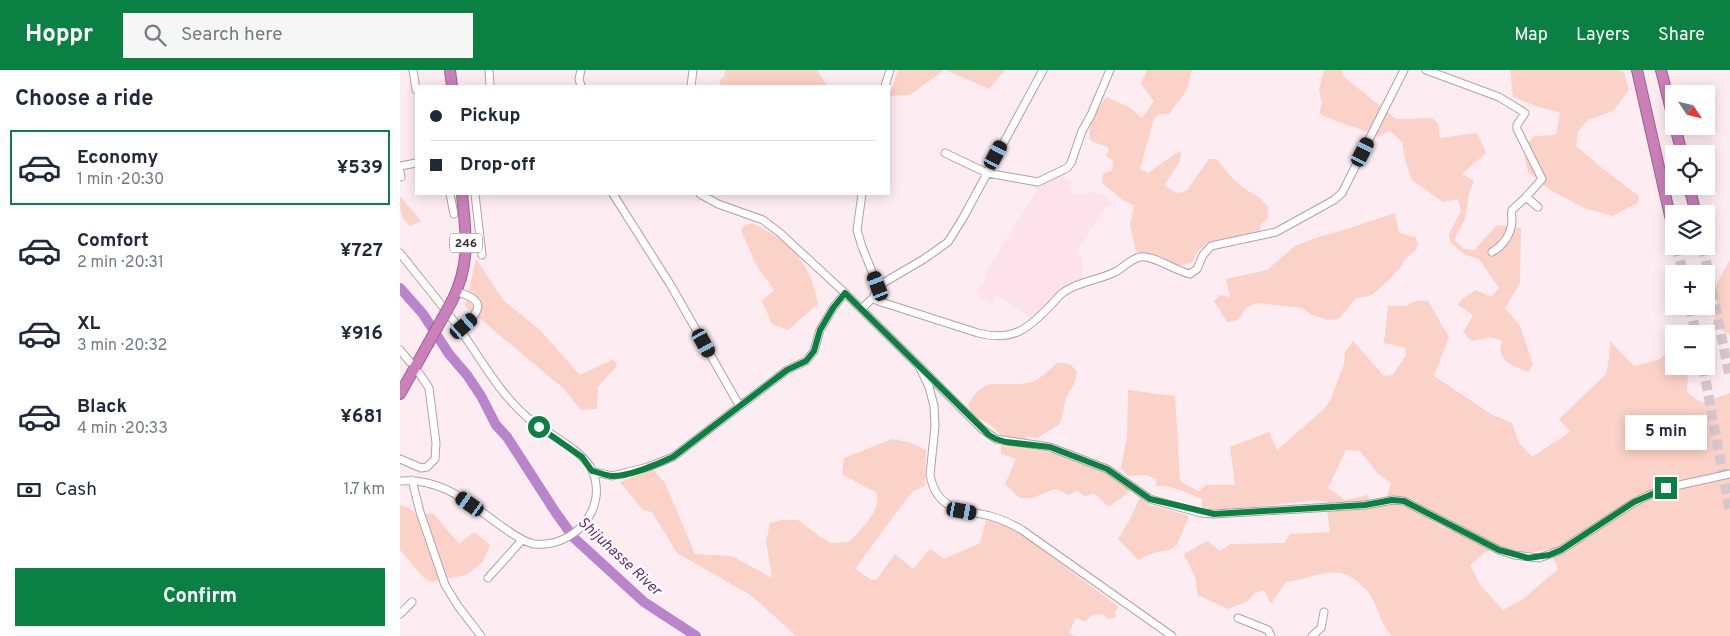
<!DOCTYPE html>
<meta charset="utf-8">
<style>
:root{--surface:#fff;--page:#f6f6f7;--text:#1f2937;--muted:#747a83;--line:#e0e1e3;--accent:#0b8043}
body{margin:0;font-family:Overpass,sans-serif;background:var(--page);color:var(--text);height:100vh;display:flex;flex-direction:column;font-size:19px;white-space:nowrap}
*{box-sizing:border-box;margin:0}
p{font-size:16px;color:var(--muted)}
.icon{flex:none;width:28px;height:28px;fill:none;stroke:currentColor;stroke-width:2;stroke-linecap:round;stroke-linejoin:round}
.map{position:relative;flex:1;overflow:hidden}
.panel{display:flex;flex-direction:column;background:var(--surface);width:400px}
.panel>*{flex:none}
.top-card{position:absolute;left:15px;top:15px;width:475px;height:110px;border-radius:0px;box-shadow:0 2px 12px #0003;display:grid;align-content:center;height:110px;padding:0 15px;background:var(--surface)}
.needle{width:32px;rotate:125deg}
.controls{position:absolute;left:1265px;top:15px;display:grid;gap:10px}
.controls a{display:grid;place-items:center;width:50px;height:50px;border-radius:0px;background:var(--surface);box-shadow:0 2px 12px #0003;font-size:25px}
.end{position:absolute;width:22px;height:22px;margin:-11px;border:6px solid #0b8043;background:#fff;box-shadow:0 0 0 2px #fff}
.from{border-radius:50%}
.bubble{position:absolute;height:35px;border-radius:0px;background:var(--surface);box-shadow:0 2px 12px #0003;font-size:16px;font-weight:700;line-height:35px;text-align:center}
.car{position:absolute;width:15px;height:30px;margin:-15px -8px;border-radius:6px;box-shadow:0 0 4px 1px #0007;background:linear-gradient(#222 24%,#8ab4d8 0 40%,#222 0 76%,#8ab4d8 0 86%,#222 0)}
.top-card b{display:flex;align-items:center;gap:18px;height:48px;font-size:19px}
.top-card b+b{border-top:1px solid var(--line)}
.top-card i{width:12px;height:12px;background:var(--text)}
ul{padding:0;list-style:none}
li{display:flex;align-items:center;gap:15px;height:75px;margin:0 10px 8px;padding:0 5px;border:2px solid transparent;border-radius:0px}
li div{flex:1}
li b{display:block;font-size:19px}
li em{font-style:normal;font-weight:700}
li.selected{border-color:var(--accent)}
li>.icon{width:45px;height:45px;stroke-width:1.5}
h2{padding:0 15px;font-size:22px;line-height:60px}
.pay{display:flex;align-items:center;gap:12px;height:55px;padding:0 15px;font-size:19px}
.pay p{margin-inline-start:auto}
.button{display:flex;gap:10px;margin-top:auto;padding:10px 15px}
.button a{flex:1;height:58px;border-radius:0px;background:var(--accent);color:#fff;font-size:20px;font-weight:700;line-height:58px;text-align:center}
header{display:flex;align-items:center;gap:30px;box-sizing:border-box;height:70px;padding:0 25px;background:var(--accent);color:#fff}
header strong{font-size:24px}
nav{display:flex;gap:28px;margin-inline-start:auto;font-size:18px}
.search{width:350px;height:45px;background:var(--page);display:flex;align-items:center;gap:12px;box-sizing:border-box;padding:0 18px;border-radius:0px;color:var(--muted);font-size:19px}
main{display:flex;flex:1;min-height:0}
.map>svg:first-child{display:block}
</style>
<header>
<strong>Hoppr</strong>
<div class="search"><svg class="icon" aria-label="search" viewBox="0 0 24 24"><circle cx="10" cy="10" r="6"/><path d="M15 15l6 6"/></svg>Search here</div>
<nav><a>Map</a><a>Layers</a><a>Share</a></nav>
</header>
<main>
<section class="panel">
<h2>Choose a ride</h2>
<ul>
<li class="selected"><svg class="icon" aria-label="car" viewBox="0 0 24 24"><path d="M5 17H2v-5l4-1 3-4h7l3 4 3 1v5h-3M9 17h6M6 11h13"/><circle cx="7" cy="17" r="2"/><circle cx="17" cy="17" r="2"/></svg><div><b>Economy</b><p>1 min · 20:30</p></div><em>¥539</em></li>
<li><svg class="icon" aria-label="car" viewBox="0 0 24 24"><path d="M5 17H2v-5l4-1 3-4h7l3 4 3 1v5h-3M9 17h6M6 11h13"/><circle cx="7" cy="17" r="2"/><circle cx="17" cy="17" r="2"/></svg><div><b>Comfort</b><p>2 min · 20:31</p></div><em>¥727</em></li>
<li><svg class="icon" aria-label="car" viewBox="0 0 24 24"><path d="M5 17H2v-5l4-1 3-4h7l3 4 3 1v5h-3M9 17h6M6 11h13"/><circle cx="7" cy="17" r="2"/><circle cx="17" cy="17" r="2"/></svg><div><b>XL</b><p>3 min · 20:32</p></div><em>¥916</em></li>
<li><svg class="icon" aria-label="car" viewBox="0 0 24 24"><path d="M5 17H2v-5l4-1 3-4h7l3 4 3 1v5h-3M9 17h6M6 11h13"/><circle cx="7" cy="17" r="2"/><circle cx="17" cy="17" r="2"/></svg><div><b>Black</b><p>4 min · 20:33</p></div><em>¥681</em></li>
</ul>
<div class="pay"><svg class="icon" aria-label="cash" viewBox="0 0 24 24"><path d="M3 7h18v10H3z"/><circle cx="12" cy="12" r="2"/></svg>Cash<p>1.7 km</p></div>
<div class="button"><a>Confirm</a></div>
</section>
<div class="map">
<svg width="1330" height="566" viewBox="0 0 1330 566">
<rect width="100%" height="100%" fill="#fdedf2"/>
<path fill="#fde2eb" d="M660,104L671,112V121L676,125L692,121L703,124L714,132L713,135L707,136L677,182L680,185L683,193L682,212L634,250L597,225H594L592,234L575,224L584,212L589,196L638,119L635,117L636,113Z"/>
<path fill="#fbd2c7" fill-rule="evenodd" d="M325,0H417L427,16H320L321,15L319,11L324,7Z
M498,0H544L510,25L489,26Z
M546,0H605L589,19Z
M747,0H792L787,20L769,44H758L754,49L740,99L748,103L776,83L781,82L780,91L764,116L778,123L787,120L809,89H817C824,99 832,109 842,117C854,125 858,124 868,137V148L861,154L860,160L852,172L836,174L808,172L797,182L793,192C775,202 755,184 736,182L730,155L734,136L721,129L702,113L703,104L712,100L713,90L706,86L709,80L707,77L691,71C685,55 698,40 706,27L729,37L742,48L754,31L741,14Z
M924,0H943L942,5L996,49L1032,48L1038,54L1040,68L1077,63L1086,83L1062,104L1074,111L1069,123L1065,149L1054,170L1064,179L1074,180L1097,155L1121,158L1120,213L1105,238L1120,256L1133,294L1129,302C1112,296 1096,291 1102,271L1091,267L1072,271L1063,262L1073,245L1058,235L1062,229L1076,220L1091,227L1099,218L1079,189L1065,185L1050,172L1049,164L1061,141L1058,129L1043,132L1012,110L1005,90L1002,72L990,61L977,67C958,56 937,54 919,43L922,33L919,20Z
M1110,0H1218L1224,2L1229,20L1213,41L1188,50L1178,61L1176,76L1201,97L1239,126L1238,133L1212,146L1184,138L1150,120L1128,102L1123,79L1134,66L1156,65L1160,43L1139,37L1113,27Z
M0,126L21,151L10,156C0,147 0,140 0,126Z
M995,143L999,163L1015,167L1018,173L1016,180L1005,189L1002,195L991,208L972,225L955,229L939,249L928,250L912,245L902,238L857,233L847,237L838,250L827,252L814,231L820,225L830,227L826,209L867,200L895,176L921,166L938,162Z
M353,153C365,160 380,167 390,177C406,193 414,212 418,234L388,260L372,254L362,231L374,220L356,195L341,160L344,155Z
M76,189L104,231L139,259L180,305L214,289L217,296L198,317L197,339L181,340L163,318L65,236Z
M1330,190V265L1313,255L1317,234L1315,217Z
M1015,231H1028L1049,267L1034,306L1091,344L1112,353L1119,373L1132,387L1170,362L1159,349L1206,304L1209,289L1210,271L1234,296L1258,290L1274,279V288L1263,295L1268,299L1279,300L1288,307L1287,323L1302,333L1330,323V566H992C981,555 979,541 972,528C970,523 966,520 962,516C938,490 915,509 886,512L871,534L864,520L855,523L848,531L828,539L798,525L795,507L784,484L807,471L820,481L830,474L885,473L890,464L930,462L926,432L917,430L837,439H802V429C787,423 773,415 756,416V409L745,405L728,406L721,398L727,367L728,320L775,326L780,410L782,413L799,421L805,415H835L830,377L869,362L877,380L924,339L930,331L944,294L945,282L953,271L984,306L993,305L1006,285L1005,278L984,273L988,236H1006ZM946,380L960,381L978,404L991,413L987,426L1015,431L1055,454L1051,461C1032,454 1008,431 986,433C982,433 976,437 972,438L968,425L945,430L928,418ZM1099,476C1116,483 1130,484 1149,479L1158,499L1122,530L1103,540L1081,516L1070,495L1086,482Z
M657,293C667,293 671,293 677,302L674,315L667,325L660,354L637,368L626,366L624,378L664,385L702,401L728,418L729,422L709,437L694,423L685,426L677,421L669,425L655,419L632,428H620L605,414L616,389L601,384V365C597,362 593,357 589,354C579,349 572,346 568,335C587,301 601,320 631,312C641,309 649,300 657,293Z
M492,369L508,372L526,380L525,416L513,421L507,428L455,499L472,510L477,509L495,484L513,499L530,479L544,489L580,473L586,450L603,454L617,461L719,537L715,542L716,547L708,549L703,544L690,546L686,552L676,548L669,563L675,566H396L352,526L277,483L252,442L243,440L220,412L253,399L265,413L295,484L332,486L372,508L366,471L370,453L382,450H398L419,466L431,473L449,472C460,459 483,441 476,422L465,417L442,404L444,388Z
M740,428L748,434L789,446L777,475L770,480L756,482L738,490L718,469L729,451Z
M0,435L9,438L18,446L33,443L59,474L74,462L90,475L83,492L66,505L30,512L23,507L0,480Z"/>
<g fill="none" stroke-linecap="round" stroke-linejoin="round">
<path stroke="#b884cc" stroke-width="10" d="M0,218L23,244L49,284L67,305L81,326L96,355L107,367L156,443L174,468L244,532L296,566"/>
<path stroke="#d6c7cc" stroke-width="10" stroke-dasharray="10 5" stroke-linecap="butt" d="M1277,176L1283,204
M1303,176L1330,308
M1290,236L1296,264
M1303,296L1330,442"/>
<g stroke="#b69ea6" stroke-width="9">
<path id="minor" d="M13,0L16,20
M89,0L90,16
M181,0L179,9L181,16
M1026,0L1099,27L1125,43L1117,55V59L1142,109L1126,127L1112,140C1111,144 1112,147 1112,152C1111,164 1103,176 1092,182
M291,16L293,0
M485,16L490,0
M545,83L587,103L638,112L667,98L671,93L682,61L691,45L710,0
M0,96L16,93
M0,102L1,107
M50,124L54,144
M75,124L82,185
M213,124L270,214L339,335
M300,124L318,134L363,150L379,162L445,223L519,296L529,317L534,336L535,356L530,405C537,441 561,439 590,446C601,449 612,454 622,460L772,566
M462,124L457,160L462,177L478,216
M1126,127L1138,137
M0,183C20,209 42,234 61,261C82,291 100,324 128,348C146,363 182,379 192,400C209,439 174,478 134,474C123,472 113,464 104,458C71,435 43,407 0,411
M57,222C90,231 78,243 60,260
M473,228L478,231L578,263C613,272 628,259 651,235C655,231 659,225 664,222C679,211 701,210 717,201C725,196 731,189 740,187C754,185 775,201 790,204L797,199L803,185L811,176L876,162L934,130L942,123L1004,0
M461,239L473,228L478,216L524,189L548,172L563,148L643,0
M0,280L10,292
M519,296L582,359L596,369L650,377L707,399L750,429L801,443L814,444L965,435L993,430L1004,431L1099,480L1114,485L1139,488L1161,480L1233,433L1247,426L1266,418L1330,404
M0,389L21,398L27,397L35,389L36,373L29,318L19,303
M192,401L212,406L248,397L273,387L387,300L406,291L414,281L420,260L433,238L445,223
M12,410L20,442L45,515L58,536L81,566
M88,508L122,470
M0,544L12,532
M838,548L868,560L871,566
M912,566L921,558L924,542"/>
</g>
<g stroke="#99648b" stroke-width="12">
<path id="highway" d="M50,0L52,16
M1237,0L1273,159
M1261,0L1274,52
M1275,56L1282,84
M1289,116L1296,144
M52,231C71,193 66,164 62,124
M0,324L28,274"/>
</g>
<use href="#minor" stroke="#fff" stroke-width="7"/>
<use href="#highway" stroke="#cb80ba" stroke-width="10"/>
<g stroke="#99648b" stroke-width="12" stroke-linecap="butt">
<path id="highway-bridge" d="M28,274L52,231"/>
</g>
<use href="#highway-bridge" stroke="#cb80ba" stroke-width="10"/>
</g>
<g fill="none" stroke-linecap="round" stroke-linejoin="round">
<path stroke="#0b8043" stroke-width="6" d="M139,357L182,387L192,401C198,402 205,405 211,406C227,407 258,394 273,387L387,300L406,291L414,281L420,260L433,238L445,223L589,365L596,369L606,372L650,377L707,399L750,429L814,444L965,435L992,430L1004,431L1099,480L1128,488L1149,485L1161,480L1234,432L1266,418"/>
</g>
<g text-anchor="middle" stroke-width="4.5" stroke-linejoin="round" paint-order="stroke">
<rect fill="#fff" stroke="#766f72" stroke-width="1" x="50" y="163.5" width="32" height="19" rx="4"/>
<g font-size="12" font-weight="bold" fill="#3b3135">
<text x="66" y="177">246</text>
</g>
<g font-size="15" font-style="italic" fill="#68277f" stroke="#fff">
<text transform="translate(220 486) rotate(43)" y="5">Shijuhasse River</text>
</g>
</g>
</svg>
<div class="controls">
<a><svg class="needle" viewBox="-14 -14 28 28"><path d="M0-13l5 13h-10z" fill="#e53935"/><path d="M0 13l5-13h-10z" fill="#747a83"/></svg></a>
<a><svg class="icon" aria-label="locate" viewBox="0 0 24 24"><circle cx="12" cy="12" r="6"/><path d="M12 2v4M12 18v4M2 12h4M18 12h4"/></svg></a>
<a><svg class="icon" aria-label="layers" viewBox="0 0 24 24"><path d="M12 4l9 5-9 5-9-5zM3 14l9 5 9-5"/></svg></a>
<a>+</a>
<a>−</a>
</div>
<i class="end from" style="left:139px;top:357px"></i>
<i class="end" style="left:1266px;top:418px"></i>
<div class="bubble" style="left:1225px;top:345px;width:82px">5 min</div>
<i class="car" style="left:963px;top:82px;rotate:27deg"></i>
<i class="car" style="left:596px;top:85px;rotate:28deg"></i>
<i class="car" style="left:478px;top:216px;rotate:339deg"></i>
<i class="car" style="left:64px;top:256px;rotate:49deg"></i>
<i class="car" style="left:304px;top:273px;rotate:151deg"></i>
<i class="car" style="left:70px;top:434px;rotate:305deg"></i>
<i class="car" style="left:562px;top:441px;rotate:100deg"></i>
<div class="top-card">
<b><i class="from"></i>Pickup</b>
<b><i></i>Drop-off</b>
</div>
</div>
</main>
